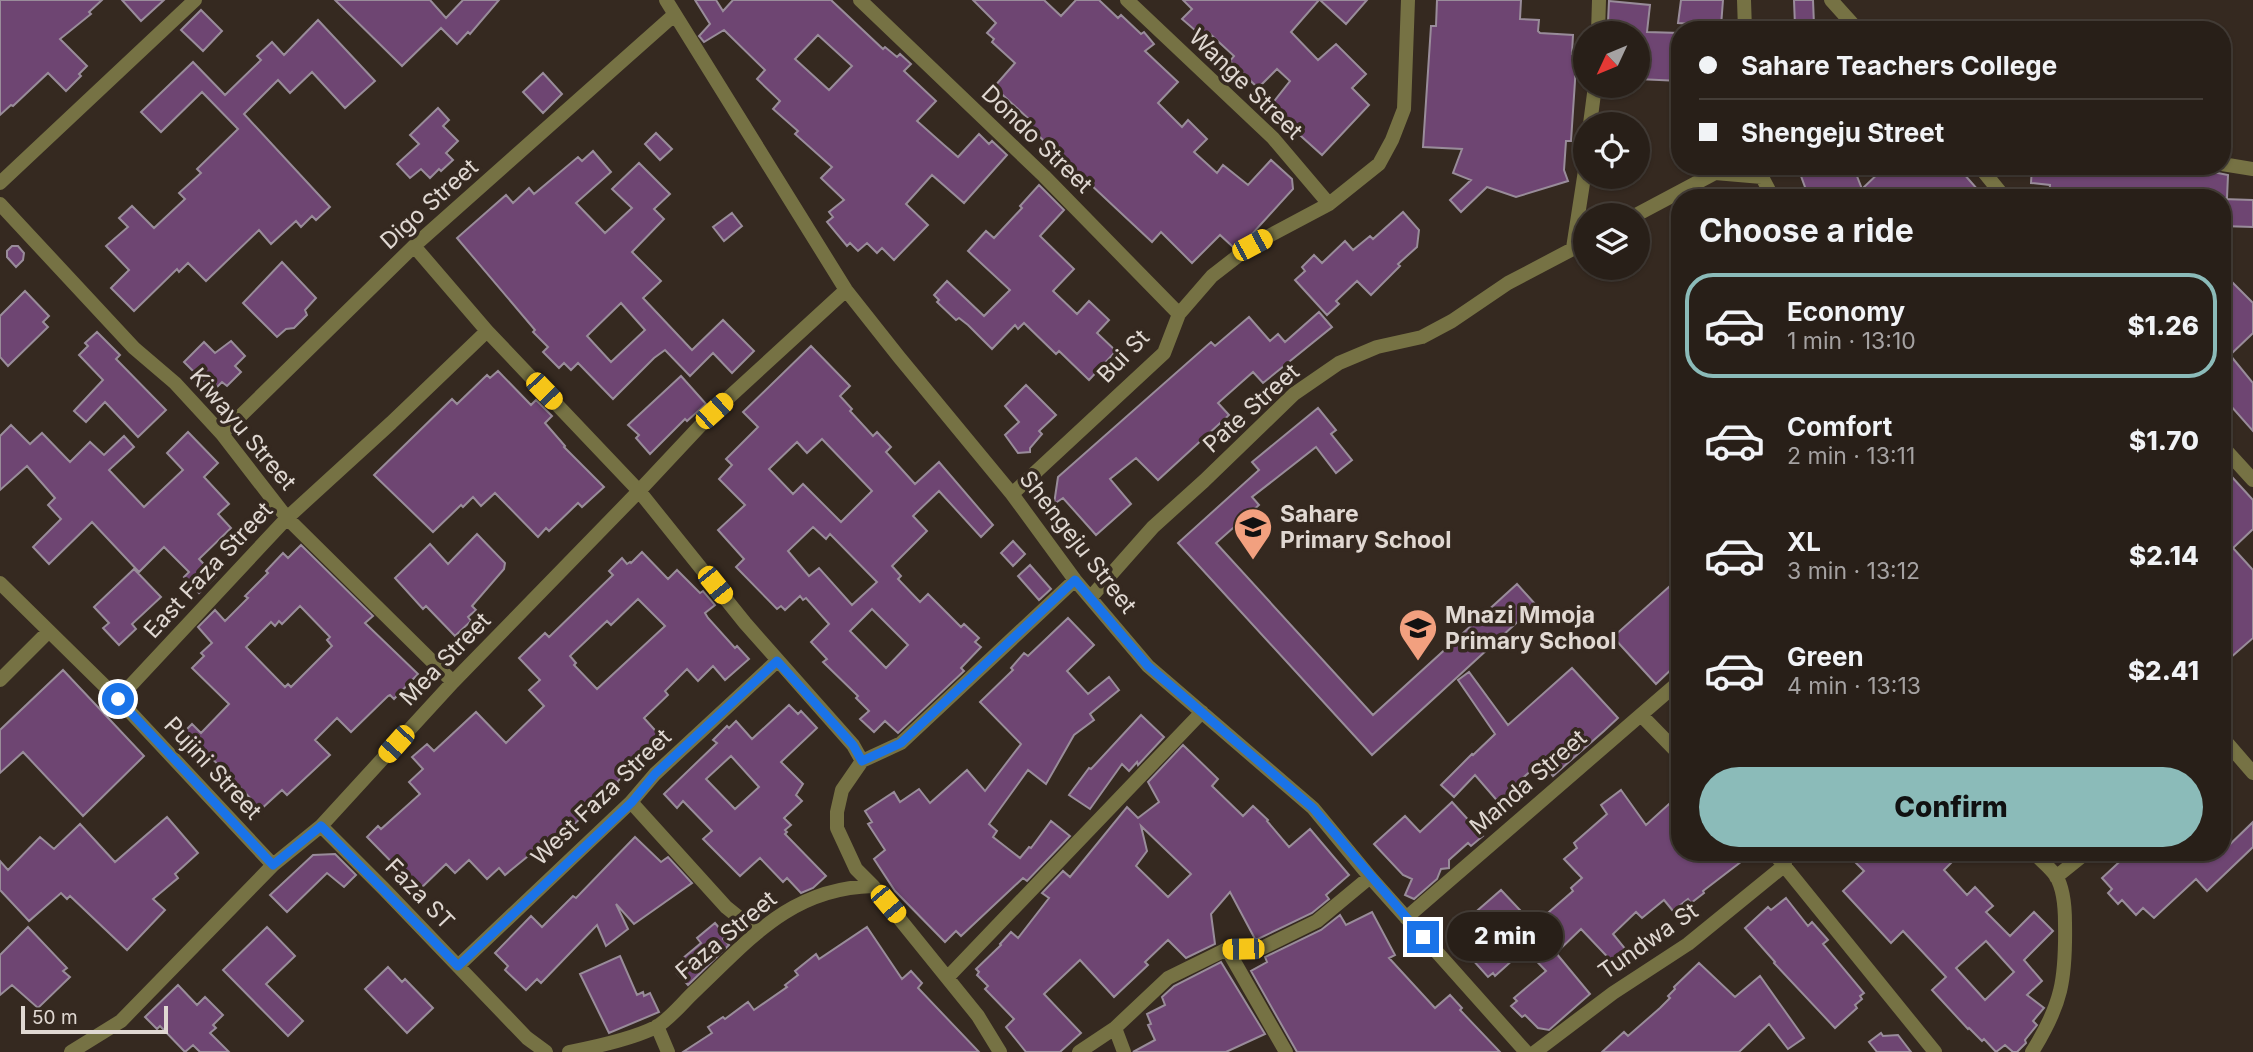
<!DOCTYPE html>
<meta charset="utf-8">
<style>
:root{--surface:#281f18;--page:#342c25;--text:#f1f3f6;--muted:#a5a2a2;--line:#443d37;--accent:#8bbbb9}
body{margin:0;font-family:Inter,sans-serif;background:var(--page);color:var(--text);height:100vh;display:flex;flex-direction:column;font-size:26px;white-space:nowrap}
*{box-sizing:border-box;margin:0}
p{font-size:23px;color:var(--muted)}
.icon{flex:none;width:38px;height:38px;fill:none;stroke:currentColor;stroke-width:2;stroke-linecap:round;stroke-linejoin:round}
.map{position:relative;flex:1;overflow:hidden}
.side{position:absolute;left:1671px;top:189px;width:560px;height:672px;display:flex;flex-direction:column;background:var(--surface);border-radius:28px;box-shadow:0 2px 5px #0004,0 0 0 2px var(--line)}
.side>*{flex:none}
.guide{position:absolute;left:1671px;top:21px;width:560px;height:154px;border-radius:28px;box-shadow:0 2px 5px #0004,0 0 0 2px var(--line);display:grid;align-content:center;height:154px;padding:0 28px;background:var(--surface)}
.needle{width:46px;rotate:226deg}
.controls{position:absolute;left:1573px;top:21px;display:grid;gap:14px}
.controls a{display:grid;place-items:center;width:77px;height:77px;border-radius:50%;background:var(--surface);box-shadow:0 2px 5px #0004,0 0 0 2px var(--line);font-size:35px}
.scale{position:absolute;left:21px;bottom:18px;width:147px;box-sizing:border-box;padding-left:7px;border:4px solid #e0d8d2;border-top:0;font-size:19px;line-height:24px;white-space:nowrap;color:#e0d8d2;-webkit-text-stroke:5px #352920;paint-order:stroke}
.end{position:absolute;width:32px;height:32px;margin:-16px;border:9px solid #1a73e8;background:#fff;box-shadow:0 0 0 4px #fff}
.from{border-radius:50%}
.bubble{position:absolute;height:49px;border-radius:24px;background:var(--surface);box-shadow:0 2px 5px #0004,0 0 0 2px var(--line);font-size:23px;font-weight:800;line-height:49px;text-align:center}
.car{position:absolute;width:21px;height:42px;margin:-21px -10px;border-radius:9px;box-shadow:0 0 5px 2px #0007;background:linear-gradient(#f5c518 24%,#345 0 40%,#f5c518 0 76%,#345 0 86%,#f5c518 0)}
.guide b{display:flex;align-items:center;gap:24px;height:66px;font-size:26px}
.guide b+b{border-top:2px solid var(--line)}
.guide i{width:18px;height:18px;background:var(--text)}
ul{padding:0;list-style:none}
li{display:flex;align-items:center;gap:21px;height:105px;margin:0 14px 10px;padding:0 14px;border:4px solid transparent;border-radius:28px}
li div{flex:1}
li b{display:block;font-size:26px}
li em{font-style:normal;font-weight:800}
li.active{border-color:var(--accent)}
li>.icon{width:63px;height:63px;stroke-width:1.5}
h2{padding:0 28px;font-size:32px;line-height:84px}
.primary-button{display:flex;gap:14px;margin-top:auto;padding:14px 28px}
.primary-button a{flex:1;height:80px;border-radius:42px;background:var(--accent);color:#111;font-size:28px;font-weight:800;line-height:80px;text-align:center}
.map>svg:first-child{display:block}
</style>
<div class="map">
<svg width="2253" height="1052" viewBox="0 0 2253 1052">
<rect width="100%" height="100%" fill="#352920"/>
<path fill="#6e4572" stroke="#998c9a" stroke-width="2" fill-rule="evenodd" d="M0,0H102L89,12L91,14L60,39L87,66L79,74L81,76L66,91L48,73L13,106L11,105L0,115Z
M122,0H164L141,21Z
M335,0H430L446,18L463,0H499L470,34L468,32L457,44L441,28L402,66Z
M695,0H716L723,11L733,0H831L883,49L885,47L897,57L900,54L911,64L904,71L936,101L917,121L944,145L958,157L979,134L989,144L992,141L1007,155L964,203L932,175L906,204L928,225L894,260L882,248L877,253L867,243L858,251L850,243L847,246L827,222L833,217L829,212L844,200L821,178L832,167L795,134L798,131L773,109L780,101L757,79L765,70L724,30L704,42L699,36L710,24ZM818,35L852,66L829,90L795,59Z
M973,0H1044L1061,16L1076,0H1099L1118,18L1121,15L1141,34L1144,32L1154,44L1145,51L1178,82L1158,103L1182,127L1188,120L1207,139L1194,152L1217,173L1223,165L1248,185L1271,160L1292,179L1293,189L1253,233L1233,247L1220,235L1192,263L1161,232L1152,242L1027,125L1031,121L994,87L1015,63L992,42L994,39L987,33L996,23Z
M1183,0H1319L1291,32L1318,60L1336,44L1366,74L1352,88L1369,105L1322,155L1272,110L1275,107L1272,104L1290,81L1277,69L1258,88L1230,61L1234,56L1209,33L1204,38L1182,19L1192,9Z
M1320,0H1367L1346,24Z
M1437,0H1521L1520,19L1539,20L1538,31L1540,33L1573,35L1572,54H1576L1575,81L1571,141H1566L1564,170L1568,181L1516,197L1487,187L1461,212L1450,200L1471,180L1453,173L1462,149L1423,147L1431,26H1436Z
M1681,0H1723L1721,26L1678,23Z
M1794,0H1813L1814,25L1795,26Z
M1609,1L1650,5L1647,32L1680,33V81L1638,79V33H1611V22H1608Z
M201,10L222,31L203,51L181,30Z
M318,20L375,81L345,108L312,72L290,93L278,80L244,114L330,207L316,220L312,216L301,227L296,221L271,244L259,230L206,281L188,263L179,272L177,269L134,311L111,288L129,270L106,246L128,227L119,218L132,206L154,228L185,199L179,193L201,173L197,169L238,129L202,92L161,132L141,112L193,62L225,95L261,60L257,56L272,42L284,55Z
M543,73L562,94L543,113L523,92Z
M438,108L449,120L443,126L458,141L446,153L453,160L441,171L439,169L430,178L421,169L410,178L397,164L419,144L410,135Z
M656,133L672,149L660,160L645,144Z
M593,151L611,172L576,203L605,233L632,208L612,189L639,163L670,194L654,209L664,219L632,252L661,281L643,298L692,350L723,320L754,351L732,373L713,353L690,376L665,350L654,358L613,399L578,363L571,370L564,363L559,368L543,352L548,347L533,332L535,330L457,238L506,195L513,203L529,188L534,194L578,157L582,161ZM621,303L645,330L611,362L587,336Z
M1804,166H1853L1862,189L1886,166H1957L1985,198H1809L1801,176L1806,174Z
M2032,166H2076L2185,175V173L2206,175V172L2218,173L2228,175L2227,198H2049L2050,185L2031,183Z
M1039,185L1064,210L1040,236L1074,269L1053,291L1077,314L1089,301L1109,320L1097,333L1116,351L1089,380L1059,351L1056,354L1024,323L1018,329L1015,325L992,349L968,325L959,318L956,320L937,302L939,300L934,295L947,281L984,316L1010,290L968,251L986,231L994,238L1022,208L1020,206Z
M2222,199L2253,200V227L2222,226Z
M1403,212L1419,230L1417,247L1398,264L1400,266L1371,295L1357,281L1336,301L1339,304L1327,315L1295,280L1305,271L1302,267L1314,255L1322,263L1345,241L1353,250L1370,236L1373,239Z
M732,213L742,226L724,241L713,227Z
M12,246H18L24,253L23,260L16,267L7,257V251Z
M282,262L316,298L305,310L307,315L294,328L286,329L277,337L243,303Z
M2222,272L2253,303V333L2230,355L2253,383V431L2231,406L2222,413Z
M25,291L49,316L43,322L48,327L8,366L0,357V316Z
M1319,312L1332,327L1263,383L1253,372L1218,403L1229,415L1158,480L1136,458L1110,479L1131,504L1096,535L1063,498L1054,504L1058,477L1211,342L1215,346L1249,317L1270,341L1278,334L1285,342Z
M97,332L120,355L116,359L166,410L138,437L105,402L86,422L74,411L103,380L79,355L88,346L85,343Z
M231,341L245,356L235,366L241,372L227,386L222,382L213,391L184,362L204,342L215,353Z
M811,346L850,386L840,396L852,409L850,411L873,436L877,432L891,447L886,452L915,484L939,462L993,525L981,537L939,491L913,516L927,531L892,566L901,576L898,579L920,602L928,594L961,627L964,624L979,638L975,642L981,647L961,668L964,671L898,733L885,721L874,732L860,719L869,711L856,698L858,696L823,662L827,659L811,642L829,624L806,598L803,600L800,596L785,610L781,606L777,609L736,567L744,559L718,530L745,505L719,479L732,465L726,459L758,427L743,412ZM822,439L872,491L841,522L803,484L793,494L769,469L797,442L807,453ZM813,527L826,539L830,534L877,582L852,605L819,568L809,576L788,551ZM872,609L908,645L886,668L850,631Z
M498,371L531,405L536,400L552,416L545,423L565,446L564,447L604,487L582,507L578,503L549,531L546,528L538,537L495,493L481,506L473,497L463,507L461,505L433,532L374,475L452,399L457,404L487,375L490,378Z
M681,376L706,404L687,421L685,419L650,454L636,438L639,435L628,425Z
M1026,385L1056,415L1039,431L1042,434L1030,448V452L1018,453L1005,435L1019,422L1005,406Z
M1318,408L1336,430L1331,434L1352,460L1336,473L1316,447L1252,497L1259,505L1216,543L1373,715L1517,584L1536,605L1372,755L1178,543L1259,470L1252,462Z
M11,425L30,444L42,433L70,462L90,442L104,455L124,436L134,447L109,470L144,507L183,470L167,453L188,432L218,463L204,477L229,504L218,514L231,528L199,559L216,577L199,593L184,577L189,572L164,547L139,572L92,522L49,564L33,547L61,519L48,505L55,498L27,466L0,490V436Z
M2222,466L2253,500V529L2233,548L2253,570V638L2222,665V618L2230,612L2222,604Z
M477,534L505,563L504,569L472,606L476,610L468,617L471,621L455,636L426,606L423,609L395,578L430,544L448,564Z
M1013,541L1025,554L1013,566L1001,553Z
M301,545L373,616L365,623L418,674L394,699L390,695L388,696L351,732L337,718L315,740L330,755L287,795L282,790L259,811L249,800L250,798L227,773L204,751L200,755L180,736L192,724L201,733L229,704L192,668L204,656L201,653L212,643L198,627L215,610L225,621L248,598L245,596L268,573L266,571L283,553L288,558ZM300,606L330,637L327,640L332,646L291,687L288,684L285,687L246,647L271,622L275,626L279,621L282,624Z
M642,552L668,579L677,570L700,593L703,591L715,605L705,613L708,618L735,648L737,646L749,659L725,680L713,666L698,681L687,669L665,691L668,695L644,718L662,738L617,782L618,783L551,846L548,842L541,850L538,848L505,875L499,868L487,879L469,860L455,873L446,864L419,890L367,837L378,826L381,829L420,794L409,782L423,769L412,757L427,744L434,751L476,712L506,743L509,740L544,706L529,690L540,680L519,658L545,633L549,637L613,575L609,571L622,558L627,564L630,562L631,563ZM638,599L665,626L597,689L574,665L576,663L570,656L607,621L611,625Z
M1030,565L1051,589L1039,600L1018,576Z
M134,569L161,597L132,624L136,629L119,645L103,628L109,623L94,607Z
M1680,577V661L1656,684L1613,637Z
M1068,618L1094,645L1067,671L1088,694L1109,677L1119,690L1090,714L1094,720L1074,735L1046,784L1028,770L989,824L997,831L993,837L1020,858L1029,847L1031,848L1051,821L1070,836L1027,881L1023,878L961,936L956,931L945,942L895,891L874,859L885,850L868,824L872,822L865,811L894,792L900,802L919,789L930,803L967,770L985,791L1021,744L980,702L1013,670L1011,668L1024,653L1028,656Z
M1572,668L1618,718L1604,731L1553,776L1541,762L1517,783L1520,786L1500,804L1475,775L1454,797L1441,785L1472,754L1473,755L1495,734L1458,680L1469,672L1508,725Z
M63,670L144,756L83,816L23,752L0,773V730Z
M789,705L798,714L801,711L817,728L781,762L803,784L796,795L802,801L784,818L791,825L785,830L787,832L785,834L826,876L813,888L801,893L787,878L783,882L760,858L740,876L703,839L712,831L683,801L677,808L664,794L717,743L713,740L727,726L729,728L736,721L752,739ZM731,756L759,787L735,809L706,779Z
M1141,715L1164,737L1138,765L1137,762L1129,771L1122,764L1090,809L1069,795L1089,768L1091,769Z
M1183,745L1218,779L1212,786L1243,816L1253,806L1268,820L1267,821L1289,847L1310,829L1349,875L1326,895L1329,899L1312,913L1258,939H1255L1230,892L1211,914L1215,944L1186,958L1168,940L1145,962L1148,965L1114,997L1080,960L1044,994L1081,1033L1060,1052H1026L1006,1027L1014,1019L985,989L988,986L977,975L979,972L976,969L1001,945L1000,944L1011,932L1018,938L1049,898L1042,893L1063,871L1070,877L1127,807L1138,818L1159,802L1148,782ZM1141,826L1191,874L1168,897L1136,866L1147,851Z
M1621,790L1646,825L1680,794V852H1735L1742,861L1703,891L1704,893L1691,903L1688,899L1673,911L1664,900L1642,918L1636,912L1613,934L1631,956L1617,967L1581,929L1556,953L1590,994L1549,1030L1538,1028L1525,1015L1522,1017L1511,1006L1517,1001L1514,998L1546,971L1525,949L1495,976L1493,973L1488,977L1463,949L1466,946L1461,939L1463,923L1501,890L1534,925L1573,891L1571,888L1582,878L1564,859L1577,848L1574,843L1607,814L1601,805Z
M1452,802L1483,836L1471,846L1468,843L1449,860V868L1441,869L1437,879L1414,899L1405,895L1412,879L1403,875L1374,844L1405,816L1420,832Z
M167,817L198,853L175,874L178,878L153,899L165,910L127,950L70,896L67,899L61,893L29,921L0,890V861L8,870L40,837L54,849L80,824L115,862Z
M2253,822V847L2207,891L2196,879L2154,918L2143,908L2136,915L2122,900L2118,904L2108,893L2112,889L2102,878L2130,852H2222Z
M635,837L661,862L668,857L692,883L634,924L616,904L628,929L606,946L597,925L541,983L537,979L526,990L505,970L508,966L495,953L531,916L542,927L573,896L576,898Z
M1862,852H1941L1951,863L1944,870L1967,895L1975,887L1993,906L1986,912L2010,936L2034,912L2053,931L2024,960L2042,981L2027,995L2044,1008L2033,1021L2037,1025L2025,1040L2026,1043L2017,1052H2013L2005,1045L1996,1052L1984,1039L1982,1041L1969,1028L1968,1029L1932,990L1946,977L1903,931L1891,943L1843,891L1864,871L1854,861ZM1986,941L2014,972L1985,1000L1956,968Z
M335,854L356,875L344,887L327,873L287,912L270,895L313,855Z
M1786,898L1808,926L1812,922L1828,940L1823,944L1864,993L1860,996L1862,999L1855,1005L1857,1008L1835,1028L1774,963L1775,962L1745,928L1768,907L1771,910Z
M1372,912L1395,955L1389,958L1435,1008L1450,995L1462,1008L1460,1010L1500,1052H1297L1251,971L1267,962L1265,957L1321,930L1340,915L1346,925Z
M715,923L726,936L723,939L729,945L688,985L677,973L688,963L683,958L701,943L697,938Z
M28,927L67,968L63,971L70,977L38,1008L12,985L0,995V955Z
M267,927L295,956L266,984L303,1021L288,1036L223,970Z
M867,927L902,979L911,971L922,983L918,988L979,1052H683L712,1033L708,1027L723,1017L725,1019L748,1002L754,1010L787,987L785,985L798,975L795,971L816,954L819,959Z
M620,956L637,995L643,992L644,996L650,993L659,1012L609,1033L580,974Z
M1221,962L1265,1034L1226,1052H1133L1155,1040L1148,1025L1151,1024L1147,1014L1165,1005L1162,997L1174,986Z
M1699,963L1735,997L1760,976L1804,1038L1788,1049L1769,1024L1739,1052H1602L1624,1032L1628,1036L1660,1008L1670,998L1668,996L1675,989L1674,987Z
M388,967L402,982L405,979L433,1008L407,1033L365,989Z
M178,985L197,1005L205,997L223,1015L213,1025L216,1028L210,1033L229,1052H200L193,1045L185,1052L160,1026L157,1029L145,1017Z
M1881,1033L1883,1036L1898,1035L1911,1052H1877L1869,1042Z"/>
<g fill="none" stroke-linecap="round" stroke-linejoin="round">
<path stroke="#767244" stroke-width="14" d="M666,0L846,290L899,357L1012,494L1075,580L1148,666L1313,808L1370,877L1526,1052
M860,0L1044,176L1179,314
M1127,0L1273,138L1329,204
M1744,0L1745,30
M1831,0L1858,30
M1598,33L1599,0
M1590,124L1595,86
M2222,164L2253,169
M1760,166L1762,177L1773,198
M1979,166L2005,198
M0,183L195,0
M0,204L134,348L175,383L222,434L287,518L453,682
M1636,215L1715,173L1762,177
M414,246L487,331L639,491L745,623L853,745L862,761
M1573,248L1586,164
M222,434L414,246L674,15
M2222,446L2253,480
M1012,494L1164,353L1179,314L1212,276L1252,245L1329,204L1379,164L1392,140L1404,109L1408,0
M0,583L118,699L273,865
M1091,597L1153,527L1204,481L1294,394L1339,363L1377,347L1422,337L1452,321L1508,283L1586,242
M0,680L48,632
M118,699L287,518L391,423L487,331
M1641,715L1680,755
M2222,737L2253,773
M631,802L726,907L757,932
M321,826L384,889L527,1038L546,1052
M1773,852L1935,1052
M2056,877L2087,852
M873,886L856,869L837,828V812L842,790L862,761L901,743L1075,580
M1406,918L1680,681
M1227,949L1286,1052
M458,966L631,802L655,774L777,661
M948,977L1202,712
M657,1026L668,1052
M1115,1028L1124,1052
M71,1052L121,1021L273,865L321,826L453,682L639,491L714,411L846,290
M569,1052C595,1047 632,1039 656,1027C670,1019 683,1002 695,991C750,939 791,888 873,886L978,1016L1000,1052
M1079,1052L1115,1028L1168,978L1227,949H1260L1317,921L1370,877
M1535,1052L1613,993L1688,944L1785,865
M2032,1052C2062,1004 2066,979 2065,923C2065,908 2064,889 2056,876C2050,867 2040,860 2033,852"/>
</g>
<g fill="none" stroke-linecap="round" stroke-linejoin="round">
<path stroke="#1a73e8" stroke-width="9" d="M118,699L273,865L321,826L458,966L632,802L655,774L777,661L853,745L862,761L901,743L1075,580L1148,666L1313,808L1423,937"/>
</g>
<defs>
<g id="school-pin" transform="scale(2.0125)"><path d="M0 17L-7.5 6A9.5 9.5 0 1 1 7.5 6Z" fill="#f2a07f" stroke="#352920"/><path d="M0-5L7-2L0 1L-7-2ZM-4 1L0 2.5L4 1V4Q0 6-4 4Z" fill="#111"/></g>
</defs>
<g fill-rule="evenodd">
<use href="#school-pin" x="1253" y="527"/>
<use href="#school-pin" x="1418" y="628"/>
</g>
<g text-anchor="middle" stroke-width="7" stroke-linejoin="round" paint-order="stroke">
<g font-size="23" fill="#e0d8d2" stroke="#352920">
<text transform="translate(1246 84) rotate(44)" y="8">Wange Street</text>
<text transform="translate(1037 139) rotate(44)" y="8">Dondo Street</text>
<text transform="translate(429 204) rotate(-42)" y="8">Digo Street</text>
<text transform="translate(1123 356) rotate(-46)" y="8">Bui St</text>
<text transform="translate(1251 408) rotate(-42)" y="8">Pate Street</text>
<text transform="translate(243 429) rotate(50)" y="8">Kiwayu Street</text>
<text transform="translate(1078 542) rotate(52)" y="8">Shengeju Street</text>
<text transform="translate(208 570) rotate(-47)" y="8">East Faza Street</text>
<text transform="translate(445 659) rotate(-46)" y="8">Mea Street</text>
<text transform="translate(213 768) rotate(47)" y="8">Pujini Street</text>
<text transform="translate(1528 782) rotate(-41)" y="8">Manda Street</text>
<text transform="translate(601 797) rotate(-44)" y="8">West Faza Street</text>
<text transform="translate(420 894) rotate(46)" y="8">Faza ST</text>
<text transform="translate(726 935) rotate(-40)" y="8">Faza Street</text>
<text transform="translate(1648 941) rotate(-35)" y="8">Tundwa St</text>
</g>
<g font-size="23" font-weight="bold" fill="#e0d8d2" stroke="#352920" text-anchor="start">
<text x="1280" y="522">Sahare<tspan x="1280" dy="26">Primary School</tspan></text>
<text x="1445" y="623">Mnazi Mmoja<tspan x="1445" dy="26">Primary School</tspan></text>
</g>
</g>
</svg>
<div class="controls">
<a><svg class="needle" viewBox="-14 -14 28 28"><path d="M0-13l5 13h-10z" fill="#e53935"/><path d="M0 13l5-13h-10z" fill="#a5a2a2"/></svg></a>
<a><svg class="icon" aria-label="locate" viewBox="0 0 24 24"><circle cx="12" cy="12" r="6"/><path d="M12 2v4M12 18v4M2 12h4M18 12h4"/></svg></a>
<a><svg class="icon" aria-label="layers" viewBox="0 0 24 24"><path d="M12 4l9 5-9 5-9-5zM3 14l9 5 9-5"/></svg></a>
</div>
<div class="scale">50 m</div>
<i class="end from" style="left:118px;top:699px"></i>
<i class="end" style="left:1423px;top:937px"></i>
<div class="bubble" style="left:1447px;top:912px;width:116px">2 min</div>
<i class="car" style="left:1252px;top:245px;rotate:62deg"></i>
<i class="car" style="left:544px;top:391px;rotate:136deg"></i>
<i class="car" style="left:714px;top:411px;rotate:48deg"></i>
<i class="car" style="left:715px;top:585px;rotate:141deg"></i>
<i class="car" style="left:396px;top:744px;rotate:222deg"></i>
<i class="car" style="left:888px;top:904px;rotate:140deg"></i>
<i class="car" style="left:1243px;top:949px;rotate:269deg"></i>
<div class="guide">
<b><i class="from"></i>Sahare Teachers College</b>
<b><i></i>Shengeju Street</b>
</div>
<section class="side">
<h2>Choose a ride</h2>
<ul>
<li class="active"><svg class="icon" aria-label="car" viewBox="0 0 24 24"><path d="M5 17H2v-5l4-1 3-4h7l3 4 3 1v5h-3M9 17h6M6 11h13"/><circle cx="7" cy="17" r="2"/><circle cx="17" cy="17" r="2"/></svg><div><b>Economy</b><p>1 min · 13:10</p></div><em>$1.26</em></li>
<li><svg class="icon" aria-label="car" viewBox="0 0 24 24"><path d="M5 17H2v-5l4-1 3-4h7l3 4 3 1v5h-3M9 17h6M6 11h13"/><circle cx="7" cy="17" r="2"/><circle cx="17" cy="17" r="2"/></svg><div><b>Comfort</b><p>2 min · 13:11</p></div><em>$1.70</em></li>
<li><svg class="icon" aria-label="car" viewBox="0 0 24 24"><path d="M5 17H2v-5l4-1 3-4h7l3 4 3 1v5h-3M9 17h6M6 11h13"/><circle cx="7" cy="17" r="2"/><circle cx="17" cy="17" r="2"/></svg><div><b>XL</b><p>3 min · 13:12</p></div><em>$2.14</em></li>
<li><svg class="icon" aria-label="car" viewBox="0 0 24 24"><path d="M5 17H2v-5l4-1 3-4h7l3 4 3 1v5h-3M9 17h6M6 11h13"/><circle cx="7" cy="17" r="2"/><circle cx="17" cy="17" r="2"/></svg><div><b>Green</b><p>4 min · 13:13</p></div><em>$2.41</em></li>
</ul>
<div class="primary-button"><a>Confirm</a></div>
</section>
</div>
